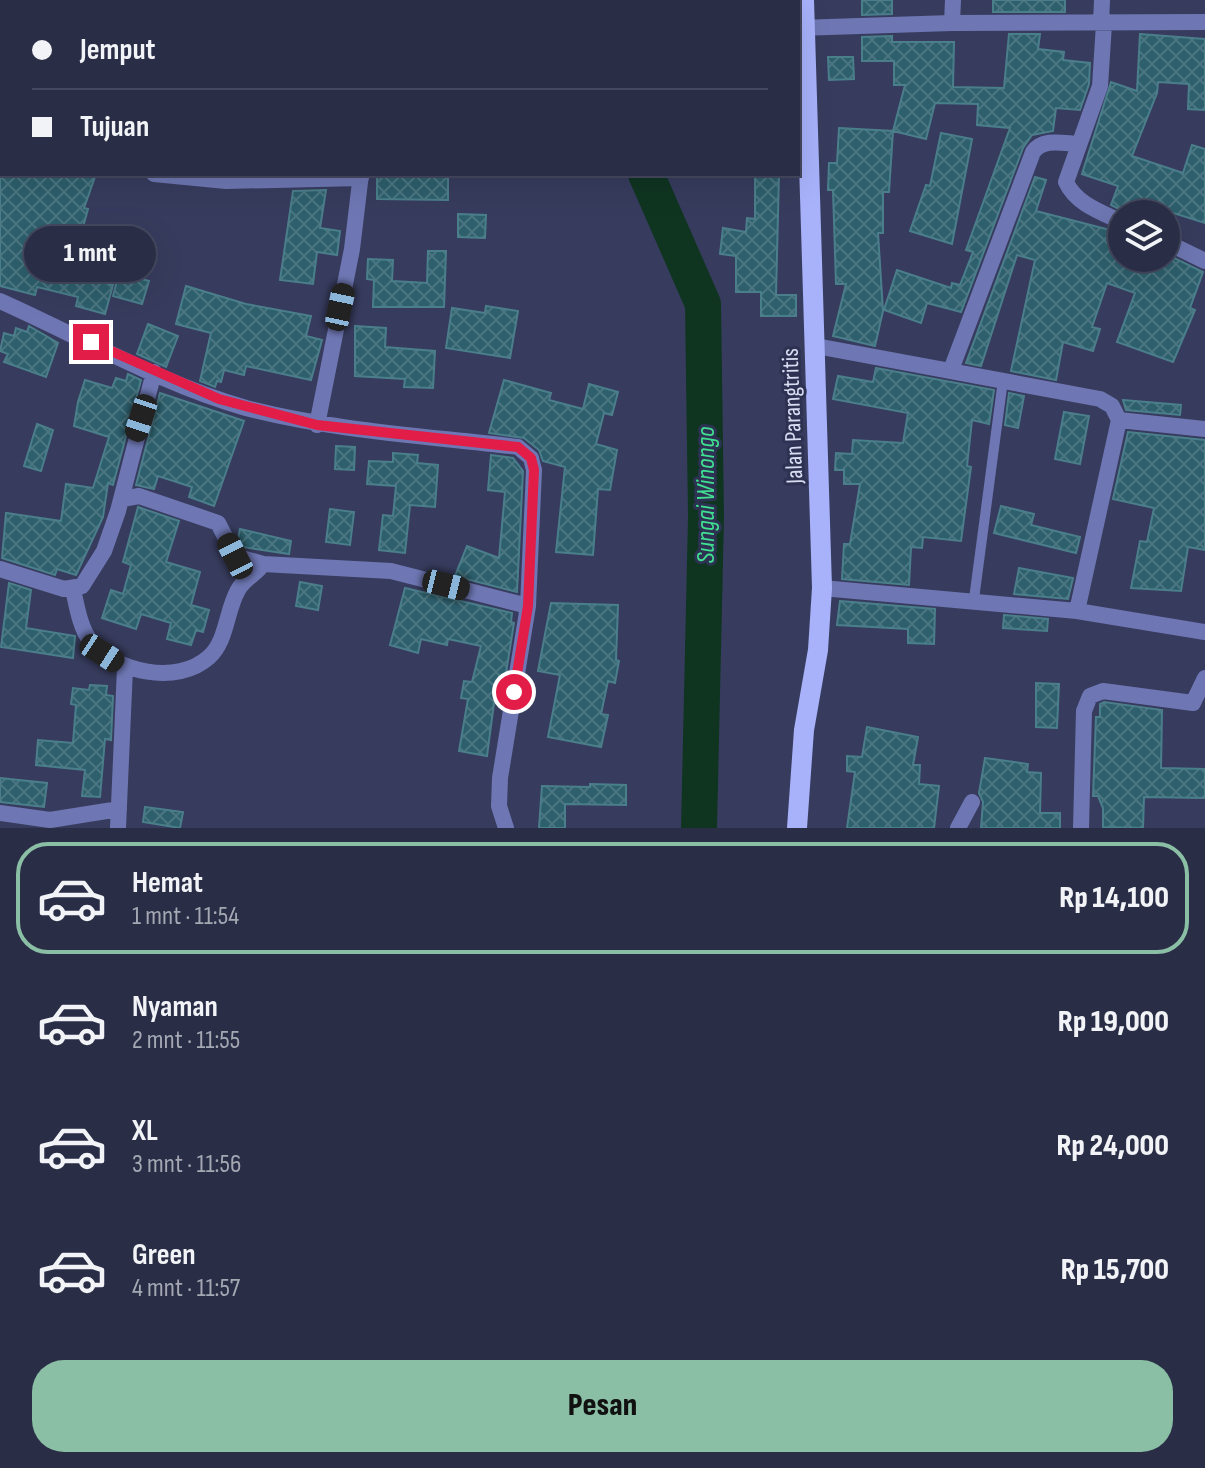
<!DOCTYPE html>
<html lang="id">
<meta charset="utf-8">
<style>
:root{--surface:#292d46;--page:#31354d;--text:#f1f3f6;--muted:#a5a8b3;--line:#45495f;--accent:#8abfa5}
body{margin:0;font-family:"Sofia Sans Condensed",sans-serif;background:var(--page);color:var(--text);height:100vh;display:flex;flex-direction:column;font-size:30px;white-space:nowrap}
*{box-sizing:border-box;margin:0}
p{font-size:26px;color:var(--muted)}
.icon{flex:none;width:44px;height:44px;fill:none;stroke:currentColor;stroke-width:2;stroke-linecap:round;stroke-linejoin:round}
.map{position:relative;height:828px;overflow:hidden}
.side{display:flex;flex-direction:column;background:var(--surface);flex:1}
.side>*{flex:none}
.top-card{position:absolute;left:0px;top:0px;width:800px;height:176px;box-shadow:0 8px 32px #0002,0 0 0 2px var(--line);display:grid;align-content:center;height:176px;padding:0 32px;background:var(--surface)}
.tools{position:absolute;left:1108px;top:200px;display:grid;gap:16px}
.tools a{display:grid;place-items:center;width:72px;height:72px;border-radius:50%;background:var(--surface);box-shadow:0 8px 32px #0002,0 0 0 2px var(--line);font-size:40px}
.end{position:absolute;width:36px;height:36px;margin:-18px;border:10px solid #e11d48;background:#fff;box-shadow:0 0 0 4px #fff}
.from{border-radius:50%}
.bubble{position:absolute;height:56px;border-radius:28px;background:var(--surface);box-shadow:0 8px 32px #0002,0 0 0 2px var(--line);font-size:26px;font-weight:800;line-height:56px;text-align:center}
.car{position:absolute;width:24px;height:48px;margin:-24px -12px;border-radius:10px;box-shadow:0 0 6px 2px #0007;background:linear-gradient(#222 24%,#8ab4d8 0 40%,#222 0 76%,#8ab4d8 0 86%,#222 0)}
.top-card b{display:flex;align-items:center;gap:28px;height:76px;font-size:30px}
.top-card b+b{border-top:2px solid var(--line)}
.top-card i{width:20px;height:20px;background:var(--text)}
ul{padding:14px 0 0;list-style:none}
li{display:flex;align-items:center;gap:24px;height:112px;margin:0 16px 12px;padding:0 16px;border:4px solid transparent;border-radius:32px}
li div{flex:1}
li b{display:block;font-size:30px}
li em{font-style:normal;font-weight:800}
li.selected{border-color:var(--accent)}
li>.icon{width:72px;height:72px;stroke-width:1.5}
.button{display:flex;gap:16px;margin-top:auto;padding:16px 32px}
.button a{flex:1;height:92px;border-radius:32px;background:var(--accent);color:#111;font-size:32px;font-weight:800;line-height:92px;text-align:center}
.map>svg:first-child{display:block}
</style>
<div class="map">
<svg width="1205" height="828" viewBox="0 0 1205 828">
<defs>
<pattern id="building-cross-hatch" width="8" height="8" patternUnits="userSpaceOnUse" patternTransform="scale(2)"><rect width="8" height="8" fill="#2d5f6c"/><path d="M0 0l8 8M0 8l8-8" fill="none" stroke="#4b7681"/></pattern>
</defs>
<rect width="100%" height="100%" fill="#373c5e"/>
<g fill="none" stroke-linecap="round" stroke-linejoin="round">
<path stroke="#0f3521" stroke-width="36" d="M569,0L570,2
M646,174L703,304L706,517L699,828"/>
</g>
<path fill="url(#building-cross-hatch)" stroke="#4b7e8b" stroke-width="2" d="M862,0H892V14L862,15Z
M993,0H1065V12H993Z
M1009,34H1040L1038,49L1064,52L1063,60L1090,63L1089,84L1080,110L1056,108L1053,131L1032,135L1023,148L961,312L927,303L921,323L884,310L897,270L951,288L952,283L960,285L973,252L966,250L1010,128L977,125L978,104L935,103L926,139L893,131L905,85H894V61H862V37L892,36V42H954L953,87L1004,88Z
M1140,34L1205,39V110L1188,109L1189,84L1158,82L1157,93L1132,156L1183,173L1192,145L1205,149V223L1148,205L1145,214H1129L1111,205L1118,186L1082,174L1111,82L1137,91Z
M828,57H853L854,79L829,80Z
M839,128L893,131L889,192H883V233H878L883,311L875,346L833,336L846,284H836L833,190H828L829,163H837Z
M941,133L972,139L952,244L910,231L926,185L930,186Z
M0,174H96L84,208L88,209L80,238L52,231L42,267L113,285L105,314L76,306L78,297L37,287L35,295L0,286Z
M377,174H448V200L377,199Z
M755,174H779L776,295H796V316H761V292H736V256L720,254L723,228L746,232L747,218L755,219Z
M1035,177L1046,180L1036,211L1122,233V258H1166V254L1203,272L1190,308L1195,310L1173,362L1117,342L1135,293L1107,283L1092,327L1100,329L1093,351L1063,342L1056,380L1011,371L1035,260L1017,255L981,366L966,363Z
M326,190L320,228L340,231L337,255L317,252L313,284L280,280L293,191Z
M458,214L486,215L485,238L458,237Z
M428,251H446L444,307H373L374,280L367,279L368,259L393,260L392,281L427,283Z
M119,273L149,281L142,304L113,296Z
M186,286L246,304L311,316L306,336L322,340L311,380L246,366L244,375L224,370L221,382L217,381L215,387L200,381L211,333L176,324Z
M486,306L518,311L510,358L446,348L452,308L485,313Z
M148,324L178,336L166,367L137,354Z
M29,326L58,343L46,377L4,362L8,354L0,351L4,333L14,336L16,328L27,332Z
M355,326L386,328L385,347L435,351L433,388L404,387L405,379L355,376Z
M876,368L994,390L989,424L972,420L967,466L971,467L961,541L923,537L922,548L911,547L909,585L842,579L844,544H850L860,484H844V470H835L836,453L852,454L853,440L903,443L908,413L833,399L838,376L873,382Z
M128,374L141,380L113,485L108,483L103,517L76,575L57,569L55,575L2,558L6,513L61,521L66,484L93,488L109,437L74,426L78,402L85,380L112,388L116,378L126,381Z
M504,380L551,393L549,400L583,409L589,384L618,392L612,415L604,413L596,444L617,450L610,490L598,489L593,555L556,552L565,467L543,461L539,450L524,438L489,433Z
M160,393L244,421L214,506L189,497L192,487L158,476L154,489L136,485Z
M1009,393L1024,396L1018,428L1005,425Z
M1123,400L1181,405L1180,415L1126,410Z
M1064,412L1089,416L1080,464L1055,459Z
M37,424L53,430L41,471L24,466Z
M1128,432L1205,440V550L1188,547L1181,591L1131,588L1140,541L1147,542L1154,508L1113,499Z
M336,446L355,447L354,470L335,469Z
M393,453L418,455L417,463L438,465L435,507L410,505L405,553L379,550L383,515L393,516L396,486L367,484L369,461L393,462Z
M491,455L513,458L523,471L517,592L455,576L467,546L499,558L505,492L488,490Z
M1001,506L1034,514L1031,525L1080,537L1076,553L994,533Z
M138,507L179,521L166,562L200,572L191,605L209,610L203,632L196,630L191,645L167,639L171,623L141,614L136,629L102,618L111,590L123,594L131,565L123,562Z
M330,509L354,512L350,545L326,542Z
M240,529L291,541L289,554L243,547L238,539Z
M1019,568L1073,578L1068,599L1014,594Z
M300,582L322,586L318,610L296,606Z
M9,583L31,590L26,628L75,636L73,658L1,647Z
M405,588L512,613L511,622L514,623L501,704L494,703L487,756L459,751L468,699L461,698L464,681L472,682L481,646L448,639L447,645L421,639L418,653L390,645Z
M840,601L935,609L934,644L908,643V629L837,625Z
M551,603L618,605L616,660L619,661L615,683L608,681L601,714L608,715L601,747L548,737L560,675L538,671Z
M1004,615L1048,619L1047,631L1003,628Z
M1036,683L1059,684L1057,728L1036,727Z
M90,685L107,686L106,695L113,696L111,740L105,739L100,797L82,796L85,770L36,765L38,740L73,743L76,705L71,704L73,688L89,690Z
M1104,702L1162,710L1161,768L1205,769V798L1144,797L1143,828L1103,827V808L1098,796H1093L1096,717H1100V704Z
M867,727L918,737L913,765H920L919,784L939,786L934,828H847L855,772L847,771V756L862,757Z
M985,758L1028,764L1027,772L1041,773L1040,813H1060V828H981L983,802L979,793Z
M0,778L47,783L44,807L0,802Z
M590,784L626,785V805L565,804V828H539L542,786L590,787Z
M145,807L183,812L180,828L143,822Z"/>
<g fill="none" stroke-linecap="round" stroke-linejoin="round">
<path stroke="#6e77b3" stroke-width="10" d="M974,599L1003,380"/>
<path stroke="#6e77b3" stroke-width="16" d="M332,0L333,2
M92,2V0
M188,2L194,0
M952,23L953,0
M1101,24L1102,0
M1104,24L1100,86L1066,182C1076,204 1101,212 1122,222
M798,28L952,23L1205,22
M0,140H2
M154,174L226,181L361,178
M1166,242L1205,261
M0,301C81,337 161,384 246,408C335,431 427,436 518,447L531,458L534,470L528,606L500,778L499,806L506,828
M816,346L1100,399L1112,406L1119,420L1077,611L822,588
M951,370L1033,152C1043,138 1062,143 1077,144
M1119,420L1205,429
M317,425L352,249L361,174
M122,499L139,496L218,523L235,556L263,564L391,571L528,606
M0,569L64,589L82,586L104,551L118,511L154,372
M73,589C77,607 80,628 91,642C116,672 177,686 209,657C227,641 226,611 238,590C244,578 256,575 263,564
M1077,611L1205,632
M0,813L50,820L119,809
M118,828L125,668
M958,828L972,802
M1081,828L1084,711L1090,696L1103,691L1193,703L1205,678"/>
<path stroke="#a7b2fa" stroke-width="20" d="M797,828L804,730L818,650L822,588L804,0"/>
</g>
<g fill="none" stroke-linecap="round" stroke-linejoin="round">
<path stroke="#e11d48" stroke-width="10" d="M91,342L219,399L317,425L518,447L531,458L534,470L528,606L514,692"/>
</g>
<g text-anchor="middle" stroke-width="6" stroke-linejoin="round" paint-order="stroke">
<g font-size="24" fill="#d9ddf2" stroke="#2d3253">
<text transform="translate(792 416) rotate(-92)" y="8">Jalan Parangtritis</text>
</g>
<g font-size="26" font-style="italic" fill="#40e091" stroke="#2d3253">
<text transform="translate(705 495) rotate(-90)" y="9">Sungai Winongo</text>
</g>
</g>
</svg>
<div class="tools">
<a><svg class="icon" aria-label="layers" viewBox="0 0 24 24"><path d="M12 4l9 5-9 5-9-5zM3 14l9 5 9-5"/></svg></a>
</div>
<i class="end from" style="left:514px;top:692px"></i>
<i class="end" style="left:91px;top:342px"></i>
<div class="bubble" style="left:24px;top:226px;width:132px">1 mnt</div>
<i class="car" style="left:340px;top:307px;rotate:12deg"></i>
<i class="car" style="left:141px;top:418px;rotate:198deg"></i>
<i class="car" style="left:235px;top:556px;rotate:333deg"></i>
<i class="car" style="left:446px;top:585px;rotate:104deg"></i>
<i class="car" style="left:102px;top:653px;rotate:123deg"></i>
<div class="top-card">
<b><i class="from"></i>Jemput</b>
<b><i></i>Tujuan</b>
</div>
</div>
<section class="side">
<ul>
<li class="selected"><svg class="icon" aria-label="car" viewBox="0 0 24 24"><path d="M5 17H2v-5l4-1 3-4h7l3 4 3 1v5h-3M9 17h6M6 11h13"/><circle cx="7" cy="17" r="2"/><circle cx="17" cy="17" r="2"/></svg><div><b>Hemat</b><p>1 mnt · 11:54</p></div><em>Rp 14,100</em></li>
<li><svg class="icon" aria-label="car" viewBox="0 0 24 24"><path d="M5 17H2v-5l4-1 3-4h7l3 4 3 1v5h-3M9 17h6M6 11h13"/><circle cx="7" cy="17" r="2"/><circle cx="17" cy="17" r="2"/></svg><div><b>Nyaman</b><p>2 mnt · 11:55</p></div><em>Rp 19,000</em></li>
<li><svg class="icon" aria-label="car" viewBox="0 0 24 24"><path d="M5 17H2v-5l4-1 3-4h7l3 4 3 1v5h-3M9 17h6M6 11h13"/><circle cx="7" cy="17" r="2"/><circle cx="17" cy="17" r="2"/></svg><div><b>XL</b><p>3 mnt · 11:56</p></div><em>Rp 24,000</em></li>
<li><svg class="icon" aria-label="car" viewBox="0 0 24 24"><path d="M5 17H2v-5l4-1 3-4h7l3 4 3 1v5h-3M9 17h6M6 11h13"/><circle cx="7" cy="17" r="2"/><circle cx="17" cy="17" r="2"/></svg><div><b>Green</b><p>4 mnt · 11:57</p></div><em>Rp 15,700</em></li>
</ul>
<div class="button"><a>Pesan</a></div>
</section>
